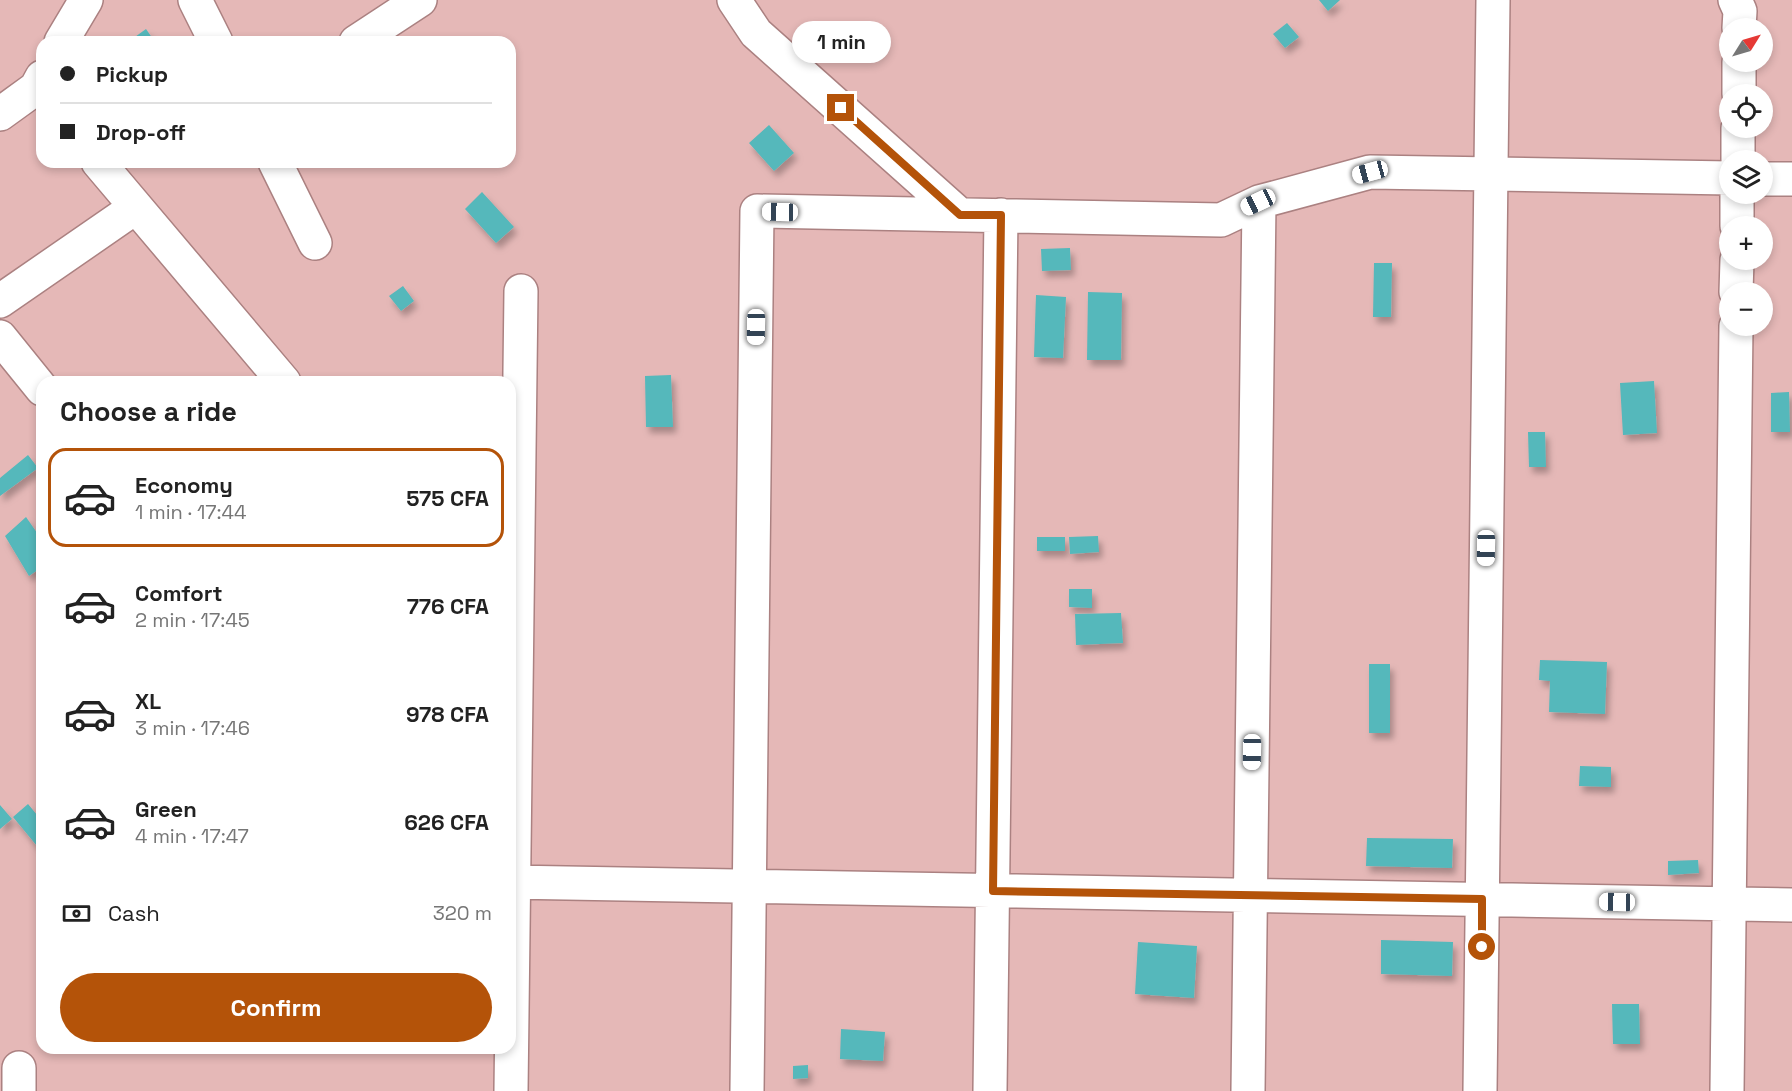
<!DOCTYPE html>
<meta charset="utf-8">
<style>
:root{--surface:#fff;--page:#f6f6f6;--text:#222;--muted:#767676;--line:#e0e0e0;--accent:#b45309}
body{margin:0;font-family:"Space Grotesk",sans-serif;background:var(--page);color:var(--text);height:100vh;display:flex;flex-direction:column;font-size:22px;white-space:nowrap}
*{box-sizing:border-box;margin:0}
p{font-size:20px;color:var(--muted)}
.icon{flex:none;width:33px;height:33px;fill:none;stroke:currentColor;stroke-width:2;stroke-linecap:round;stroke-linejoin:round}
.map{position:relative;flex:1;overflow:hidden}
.panel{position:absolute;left:36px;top:376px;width:480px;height:678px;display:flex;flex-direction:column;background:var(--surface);border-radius:18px;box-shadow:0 3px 9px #0003}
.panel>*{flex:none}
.top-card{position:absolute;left:36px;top:36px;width:480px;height:132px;border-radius:18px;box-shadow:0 3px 9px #0003;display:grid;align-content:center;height:132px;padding:0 24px;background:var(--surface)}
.needle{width:39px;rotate:53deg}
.fabs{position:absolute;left:1719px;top:18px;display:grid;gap:12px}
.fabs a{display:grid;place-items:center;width:54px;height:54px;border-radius:50%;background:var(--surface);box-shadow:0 3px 9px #0003;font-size:30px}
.end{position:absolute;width:27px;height:27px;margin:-14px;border:8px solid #b45309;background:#fff;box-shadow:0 0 0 3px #fff}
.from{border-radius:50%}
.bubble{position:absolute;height:42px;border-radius:21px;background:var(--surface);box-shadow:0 3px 9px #0003;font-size:20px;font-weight:800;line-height:42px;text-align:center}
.car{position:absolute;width:18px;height:36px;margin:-18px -9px;border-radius:8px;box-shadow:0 0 4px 2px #0007;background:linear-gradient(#fff 24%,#345 0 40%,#fff 0 76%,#345 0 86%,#fff 0)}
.top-card b{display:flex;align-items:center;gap:21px;height:57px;font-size:22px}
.top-card b+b{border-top:2px solid var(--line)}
.top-card i{width:15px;height:15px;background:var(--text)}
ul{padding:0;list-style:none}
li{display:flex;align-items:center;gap:18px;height:99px;margin:0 12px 9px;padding:0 12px;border:3px solid transparent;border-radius:18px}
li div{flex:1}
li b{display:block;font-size:22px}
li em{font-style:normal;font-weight:800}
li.selected{border-color:var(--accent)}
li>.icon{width:54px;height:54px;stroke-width:1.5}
h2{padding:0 24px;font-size:27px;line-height:72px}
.pay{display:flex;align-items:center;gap:15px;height:66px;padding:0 24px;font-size:22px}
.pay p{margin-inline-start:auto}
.cta{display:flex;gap:12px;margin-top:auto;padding:12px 24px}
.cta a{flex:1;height:69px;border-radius:36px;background:var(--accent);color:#fff;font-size:24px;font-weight:800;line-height:69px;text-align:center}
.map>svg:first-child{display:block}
</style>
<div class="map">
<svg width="1792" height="1091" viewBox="0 0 1792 1091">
<defs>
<filter id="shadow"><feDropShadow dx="3.5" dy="6" stdDeviation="3" flood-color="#0004"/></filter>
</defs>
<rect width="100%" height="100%" fill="#e5b8b7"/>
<path fill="#54b8bb" filter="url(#shadow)" d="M1319,0H1340L1328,11Z
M1287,23L1299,37L1285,48L1273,34Z
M146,29L155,42H128Z
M769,125L794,153L774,171L749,143Z
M482,192L514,227L496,243L465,209Z
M1070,248L1071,270L1042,271L1041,249Z
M1374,263H1392L1391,317H1373Z
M403,286L414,301L401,311L389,296Z
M1088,292L1122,293L1121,360H1087Z
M1036,295L1066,297L1063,358L1034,357Z
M671,375L673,427H646L645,376Z
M1654,381L1657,433L1623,435L1620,383Z
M1789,392L1790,432H1771V393Z
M1528,432H1545L1546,467H1529Z
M28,455L38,468L0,496V478Z
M26,517L42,540V567L29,576L5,536Z
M1098,536L1099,552L1070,554L1069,537Z
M1037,537H1065V551H1037Z
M1069,589H1092V608L1069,607Z
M1121,613L1123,643L1076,645L1075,614Z
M1540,660L1607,662L1605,714L1549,712L1550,681L1539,680Z
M1369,664H1390V733H1369Z
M1580,766L1611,767V787L1579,786Z
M28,804L42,821V842L37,846L13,817Z
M0,805L12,819L0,829Z
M1367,838L1453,839L1452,868L1366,866Z
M1698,860L1699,873L1668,875V861Z
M1381,940L1453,942L1452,976L1381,974Z
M1138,942L1197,946L1194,998L1135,994Z
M1612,1004H1639L1640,1044H1613Z
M841,1029L885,1032L883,1061L840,1059Z
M808,1065V1078L793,1079V1066Z"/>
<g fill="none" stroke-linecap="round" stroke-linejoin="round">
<g stroke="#ab8181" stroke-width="36">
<path id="minor" d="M195,0L216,42
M734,0L756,33L960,215
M1735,0L1740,11L1739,28
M61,42L86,0
M356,42L420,0
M1739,94V62
M0,114L36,88L42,77
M1738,160V128
M98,162L284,382
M275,162L315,243
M1762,179H1792
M1737,226V194
M1736,292L1737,260
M0,301L136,207
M0,337L42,389
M510,882L1792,905
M19,1091V1068
M511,1091L521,291
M747,1091L757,211L1221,220L1259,202L1370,172L1730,178
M990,1091L1001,215
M1248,1091L1259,202
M1480,1091L1493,0
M1727,1091L1736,326"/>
</g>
<use href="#minor" stroke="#fff" stroke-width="33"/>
</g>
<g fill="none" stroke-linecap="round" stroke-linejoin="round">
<path stroke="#b45309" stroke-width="8" d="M841,108L960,215H1001L993,891L1482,899V947"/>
</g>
</svg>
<div class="fabs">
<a><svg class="needle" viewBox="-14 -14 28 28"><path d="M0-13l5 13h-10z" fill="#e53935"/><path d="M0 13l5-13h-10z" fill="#767676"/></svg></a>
<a><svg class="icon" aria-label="locate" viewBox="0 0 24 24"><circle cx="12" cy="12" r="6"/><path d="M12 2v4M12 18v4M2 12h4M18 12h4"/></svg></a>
<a><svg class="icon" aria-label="layers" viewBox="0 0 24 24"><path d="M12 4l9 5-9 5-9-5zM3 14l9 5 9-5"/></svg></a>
<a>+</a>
<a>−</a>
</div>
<i class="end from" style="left:1482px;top:947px"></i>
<i class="end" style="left:841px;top:108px"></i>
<div class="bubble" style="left:792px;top:21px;width:99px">1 min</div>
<i class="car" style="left:1370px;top:172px;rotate:255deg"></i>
<i class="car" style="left:1258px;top:202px;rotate:245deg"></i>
<i class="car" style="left:780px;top:212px;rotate:271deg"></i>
<i class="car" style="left:756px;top:327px;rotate:181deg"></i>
<i class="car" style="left:1486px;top:548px;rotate:181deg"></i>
<i class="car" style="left:1252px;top:752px;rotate:181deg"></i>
<i class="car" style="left:1617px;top:902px;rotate:271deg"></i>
<div class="top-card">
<b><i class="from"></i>Pickup</b>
<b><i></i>Drop-off</b>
</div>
<section class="panel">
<h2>Choose a ride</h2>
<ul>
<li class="selected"><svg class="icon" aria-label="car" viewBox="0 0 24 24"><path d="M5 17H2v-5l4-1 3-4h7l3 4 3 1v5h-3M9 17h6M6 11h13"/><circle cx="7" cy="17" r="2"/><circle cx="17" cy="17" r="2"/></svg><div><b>Economy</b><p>1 min · 17:44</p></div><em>575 CFA</em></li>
<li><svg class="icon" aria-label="car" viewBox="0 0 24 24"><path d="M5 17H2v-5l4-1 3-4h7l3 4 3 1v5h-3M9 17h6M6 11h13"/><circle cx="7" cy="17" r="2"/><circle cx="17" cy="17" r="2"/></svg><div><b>Comfort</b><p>2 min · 17:45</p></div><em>776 CFA</em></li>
<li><svg class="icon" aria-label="car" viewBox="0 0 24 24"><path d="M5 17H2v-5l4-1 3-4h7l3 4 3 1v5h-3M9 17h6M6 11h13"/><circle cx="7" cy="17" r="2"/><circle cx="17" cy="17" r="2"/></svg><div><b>XL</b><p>3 min · 17:46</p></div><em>978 CFA</em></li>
<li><svg class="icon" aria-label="car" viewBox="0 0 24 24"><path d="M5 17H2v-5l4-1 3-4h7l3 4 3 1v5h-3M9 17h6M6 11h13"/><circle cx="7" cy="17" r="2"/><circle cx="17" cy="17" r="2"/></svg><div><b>Green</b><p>4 min · 17:47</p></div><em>626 CFA</em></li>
</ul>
<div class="pay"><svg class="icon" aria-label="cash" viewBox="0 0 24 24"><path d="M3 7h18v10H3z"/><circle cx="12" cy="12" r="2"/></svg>Cash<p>320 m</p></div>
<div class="cta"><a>Confirm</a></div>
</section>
</div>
